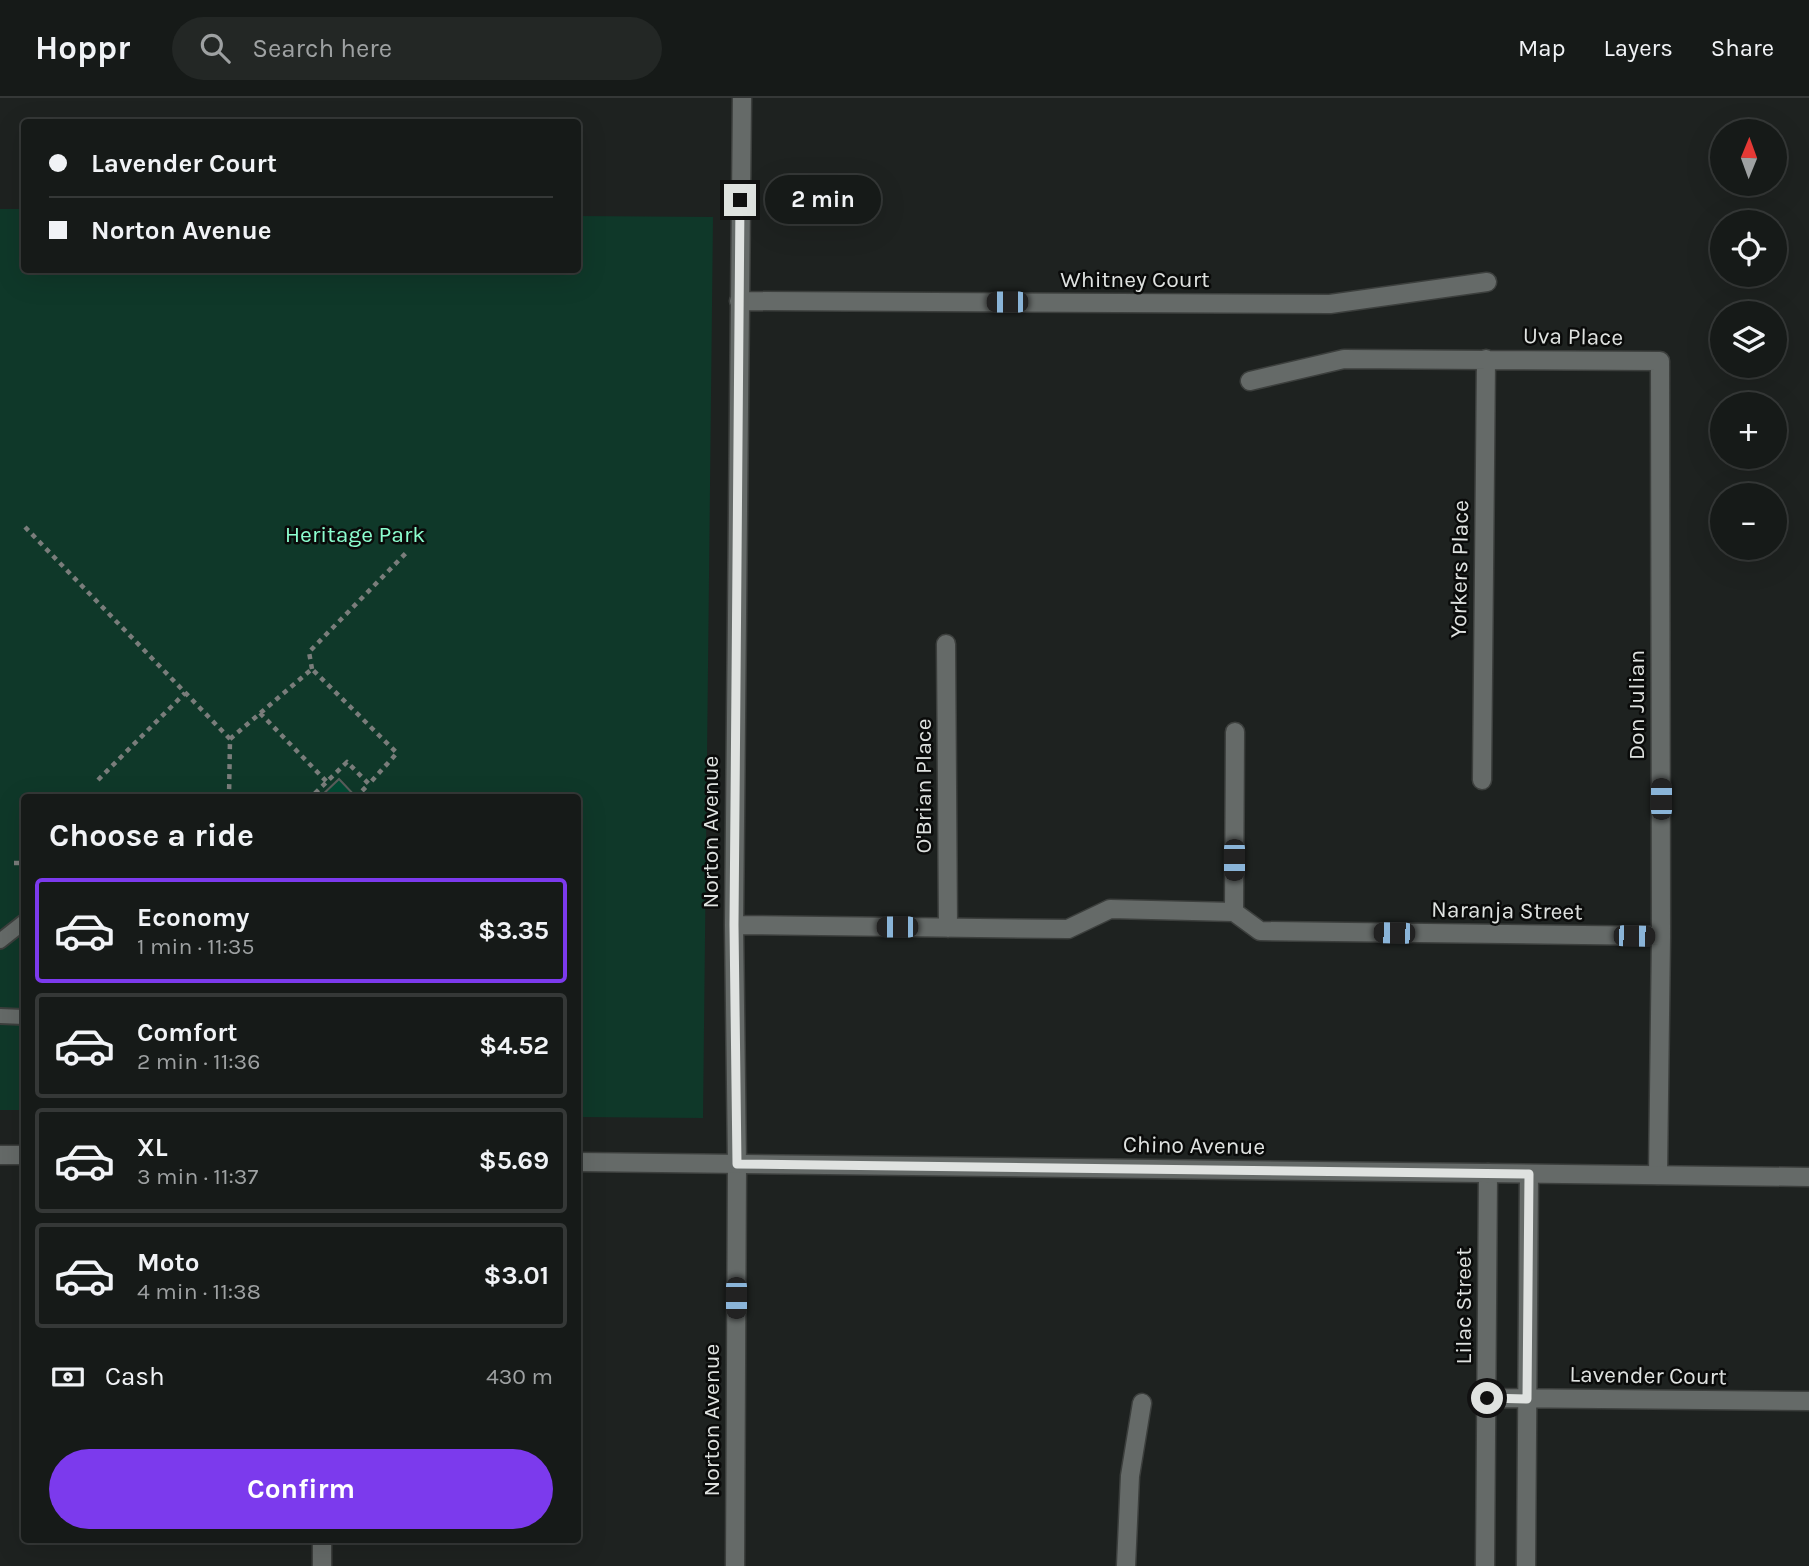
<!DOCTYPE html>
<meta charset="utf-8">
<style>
:root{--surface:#161a18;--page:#232725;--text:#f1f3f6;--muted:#9ea1a2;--line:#353837;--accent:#7c3aed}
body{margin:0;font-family:Karla,sans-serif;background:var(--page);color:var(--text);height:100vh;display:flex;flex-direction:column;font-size:26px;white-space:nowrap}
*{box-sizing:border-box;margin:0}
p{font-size:23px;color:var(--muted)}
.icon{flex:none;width:38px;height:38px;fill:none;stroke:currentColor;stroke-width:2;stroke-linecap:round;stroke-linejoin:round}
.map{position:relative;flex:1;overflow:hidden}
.sheet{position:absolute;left:21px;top:696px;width:560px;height:749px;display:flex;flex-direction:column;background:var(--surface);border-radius:7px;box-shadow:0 7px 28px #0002,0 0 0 2px var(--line)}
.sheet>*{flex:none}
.hud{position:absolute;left:21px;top:21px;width:560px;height:154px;border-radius:7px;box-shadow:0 7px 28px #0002,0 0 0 2px var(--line);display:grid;align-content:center;height:154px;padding:0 28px;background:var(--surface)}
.needle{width:46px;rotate:1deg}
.controls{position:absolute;left:1710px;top:21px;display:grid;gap:14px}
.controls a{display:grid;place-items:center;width:77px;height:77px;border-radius:50%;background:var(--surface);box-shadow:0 7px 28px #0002,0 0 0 2px var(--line);font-size:35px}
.end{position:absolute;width:32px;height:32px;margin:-16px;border:9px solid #dfe2e0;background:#111;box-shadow:0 0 0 4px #111}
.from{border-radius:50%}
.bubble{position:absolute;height:49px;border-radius:24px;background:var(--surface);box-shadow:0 7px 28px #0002,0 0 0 2px var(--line);font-size:23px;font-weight:700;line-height:49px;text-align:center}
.car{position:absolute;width:21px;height:42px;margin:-21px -10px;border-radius:9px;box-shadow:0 0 5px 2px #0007;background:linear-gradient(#222 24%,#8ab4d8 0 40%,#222 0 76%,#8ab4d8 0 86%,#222 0)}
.hud b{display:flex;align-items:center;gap:24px;height:66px;font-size:26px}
.hud b+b{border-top:2px solid var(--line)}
.hud i{width:18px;height:18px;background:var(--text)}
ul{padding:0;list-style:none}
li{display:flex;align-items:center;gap:21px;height:105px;margin:0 14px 10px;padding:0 14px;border:4px solid var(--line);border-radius:7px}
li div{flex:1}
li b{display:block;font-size:26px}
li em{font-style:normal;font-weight:700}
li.active{border-color:var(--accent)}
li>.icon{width:63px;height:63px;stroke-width:1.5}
h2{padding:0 28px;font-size:32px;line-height:84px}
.pay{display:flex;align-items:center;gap:18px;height:77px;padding:0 28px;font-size:26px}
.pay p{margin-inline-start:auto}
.button{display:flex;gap:14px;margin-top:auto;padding:14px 28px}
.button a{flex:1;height:80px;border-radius:42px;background:var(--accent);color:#fff;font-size:28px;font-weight:700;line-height:80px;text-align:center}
header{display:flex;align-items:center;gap:42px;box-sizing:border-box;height:98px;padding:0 35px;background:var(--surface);border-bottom:2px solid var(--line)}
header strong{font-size:33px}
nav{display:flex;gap:38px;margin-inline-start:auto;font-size:24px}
.search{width:490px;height:63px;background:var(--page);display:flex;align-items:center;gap:18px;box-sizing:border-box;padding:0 24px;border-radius:38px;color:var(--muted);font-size:26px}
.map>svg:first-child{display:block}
</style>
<header>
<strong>Hoppr</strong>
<div class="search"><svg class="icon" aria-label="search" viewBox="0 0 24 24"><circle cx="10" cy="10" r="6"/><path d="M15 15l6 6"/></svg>Search here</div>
<nav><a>Map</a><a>Layers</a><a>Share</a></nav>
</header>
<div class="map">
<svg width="1809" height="1468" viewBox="0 0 1809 1468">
<rect width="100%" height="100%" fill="#1e2220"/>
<path fill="#0f3829" d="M0,111H24V172H578V118L713,119L703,1020L578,1019V700H24V1012H0Z"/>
<path fill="#024a34" stroke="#595d5b" stroke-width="2" d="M339,681L357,700H319Z"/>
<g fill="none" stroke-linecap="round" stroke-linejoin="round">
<g stroke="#3c3f3d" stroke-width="18">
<path id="service" d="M0,843L24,824
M0,918L24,919"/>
</g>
<g stroke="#3c3f3d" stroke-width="21">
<path id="minor" d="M739,203L1330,206L1487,184
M1250,283L1344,261L1660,263L1661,838L1658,1077
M946,546L948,830
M1482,682L1486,261
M1234,814L1235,634
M734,827L1068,831L1110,811L1234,814L1260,833L1661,838
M1487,1300L1809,1303
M322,1468V1442
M735,1468L737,1066L734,827L742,0
M1126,1468L1130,1378L1142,1305
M1485,1468L1488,1075
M1526,1468L1529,1076"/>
</g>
<g stroke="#3c3f3d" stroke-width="21">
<path id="secondary" d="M0,1057H24
M578,1064L1809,1079"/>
</g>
<path stroke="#7a7d7b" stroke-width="4.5" stroke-dasharray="5 5" stroke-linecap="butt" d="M25,429L230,641L229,700
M312,571L309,554L407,454
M260,615L327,684
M230,641L312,571L397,655L369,686L347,664L310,700
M98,682L185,595
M367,700L361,694L369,686
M14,765H24"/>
<use href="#service" stroke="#656a68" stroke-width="14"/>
<use href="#minor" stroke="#656a68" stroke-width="18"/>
<use href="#secondary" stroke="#656a68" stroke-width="18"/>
</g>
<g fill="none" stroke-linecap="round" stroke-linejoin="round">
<path stroke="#dfe2e0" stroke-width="9" d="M740,102L734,827L737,1066L1529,1076L1527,1301L1487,1300"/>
</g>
<g text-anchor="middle" stroke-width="5" stroke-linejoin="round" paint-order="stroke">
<g font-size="23" fill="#dfe2e0" stroke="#0a0b0a">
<text x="1135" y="189">Whitney Court</text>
<text transform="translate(1573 238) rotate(1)" y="8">Uva Place</text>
<text transform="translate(1459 471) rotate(-89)" y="8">Yorkers Place</text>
<text transform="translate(1636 607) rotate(-90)" y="8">Don Julian</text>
<text transform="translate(923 688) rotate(-90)" y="8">O'Brian Place</text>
<text transform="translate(710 734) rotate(-90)" y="8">Norton Avenue</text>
<text transform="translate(1507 812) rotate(1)" y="8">Naranja Street</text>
<text transform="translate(1194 1047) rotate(1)" y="8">Chino Avenue</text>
<text transform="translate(1463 1208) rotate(-90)" y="8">Lilac Street</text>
<text transform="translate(1648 1277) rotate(1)" y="8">Lavender Court</text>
<text transform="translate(711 1322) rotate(-90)" y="8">Norton Avenue</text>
</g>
<g font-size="23" fill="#8cfecf" stroke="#0a0b0a">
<text x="355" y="444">Heritage Park</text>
</g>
</g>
</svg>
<div class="controls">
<a><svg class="needle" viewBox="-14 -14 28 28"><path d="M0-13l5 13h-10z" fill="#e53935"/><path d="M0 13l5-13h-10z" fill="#9ea1a2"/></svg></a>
<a><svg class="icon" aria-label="locate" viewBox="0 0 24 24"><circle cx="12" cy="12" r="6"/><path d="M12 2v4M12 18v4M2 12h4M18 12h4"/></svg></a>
<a><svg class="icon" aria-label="layers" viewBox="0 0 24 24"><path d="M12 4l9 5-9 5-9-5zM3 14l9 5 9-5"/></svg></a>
<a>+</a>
<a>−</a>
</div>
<i class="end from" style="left:1487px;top:1300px"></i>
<i class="end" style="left:740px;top:102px"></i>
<div class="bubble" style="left:765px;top:77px;width:116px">2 min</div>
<i class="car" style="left:1007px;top:204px;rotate:270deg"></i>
<i class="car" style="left:1661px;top:701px;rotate:0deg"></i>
<i class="car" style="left:1234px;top:762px;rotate:180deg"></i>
<i class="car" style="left:897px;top:829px;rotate:270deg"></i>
<i class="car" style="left:1394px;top:835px;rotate:271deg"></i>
<i class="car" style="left:1634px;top:838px;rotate:91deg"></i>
<i class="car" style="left:736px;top:1200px;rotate:180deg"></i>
<div class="hud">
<b><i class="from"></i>Lavender Court</b>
<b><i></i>Norton Avenue</b>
</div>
<section class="sheet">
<h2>Choose a ride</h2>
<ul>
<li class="active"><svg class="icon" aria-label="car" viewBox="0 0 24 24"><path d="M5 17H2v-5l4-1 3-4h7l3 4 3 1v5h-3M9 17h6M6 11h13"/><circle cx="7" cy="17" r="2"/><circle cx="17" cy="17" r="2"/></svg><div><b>Economy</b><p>1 min · 11:35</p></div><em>$3.35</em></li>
<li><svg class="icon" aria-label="car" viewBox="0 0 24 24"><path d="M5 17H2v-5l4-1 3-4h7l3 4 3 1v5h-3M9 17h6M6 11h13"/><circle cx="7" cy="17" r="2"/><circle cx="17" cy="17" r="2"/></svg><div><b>Comfort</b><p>2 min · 11:36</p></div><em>$4.52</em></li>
<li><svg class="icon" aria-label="car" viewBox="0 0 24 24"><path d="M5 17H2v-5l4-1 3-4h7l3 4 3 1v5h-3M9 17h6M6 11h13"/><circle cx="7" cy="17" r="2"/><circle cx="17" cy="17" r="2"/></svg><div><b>XL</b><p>3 min · 11:37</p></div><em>$5.69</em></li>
<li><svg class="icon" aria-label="car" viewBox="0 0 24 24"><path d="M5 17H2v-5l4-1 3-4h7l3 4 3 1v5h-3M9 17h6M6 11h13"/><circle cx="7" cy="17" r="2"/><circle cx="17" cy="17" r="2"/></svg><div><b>Moto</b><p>4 min · 11:38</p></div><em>$3.01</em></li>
</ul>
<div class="pay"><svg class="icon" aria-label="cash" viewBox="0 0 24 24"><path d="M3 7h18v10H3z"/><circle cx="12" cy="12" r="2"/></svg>Cash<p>430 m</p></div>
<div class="button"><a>Confirm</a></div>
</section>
</div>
